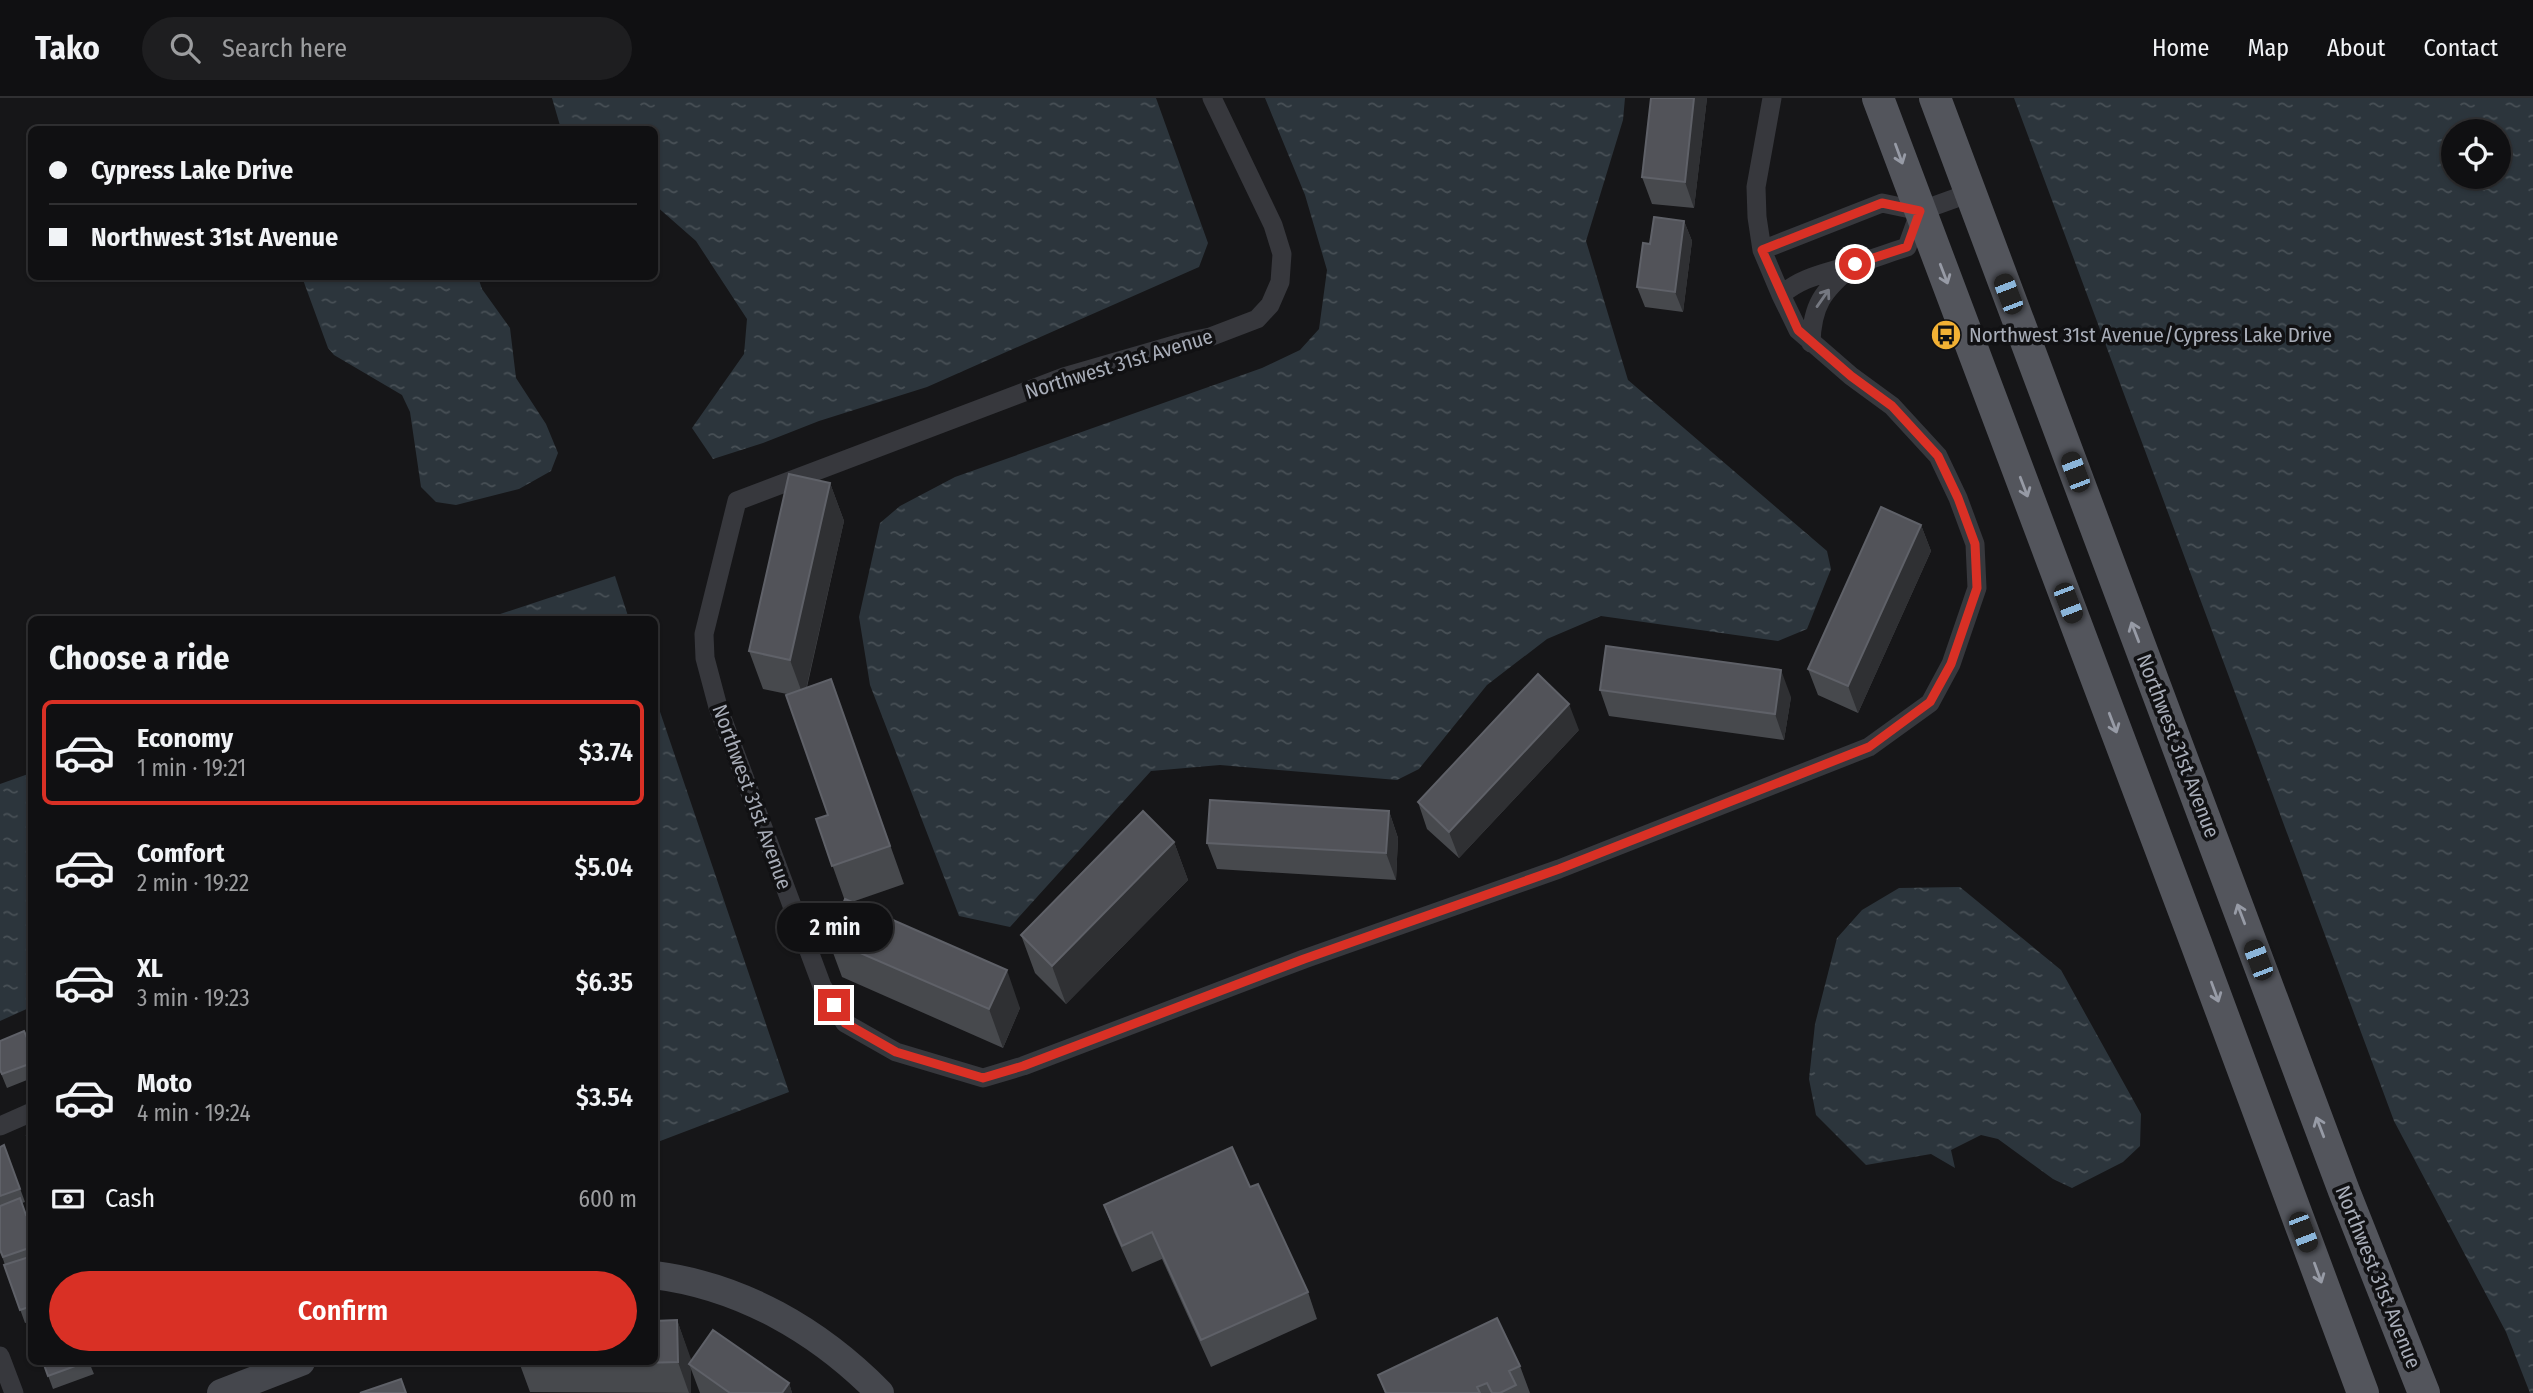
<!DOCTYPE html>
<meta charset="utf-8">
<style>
:root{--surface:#101012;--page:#1e1e20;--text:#f1f3f6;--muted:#9c9d9f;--line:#303032;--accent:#d93025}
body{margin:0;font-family:"Fira Sans Condensed",sans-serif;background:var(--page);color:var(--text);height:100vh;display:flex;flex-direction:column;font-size:26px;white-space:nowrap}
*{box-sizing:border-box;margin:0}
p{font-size:23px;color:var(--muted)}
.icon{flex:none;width:38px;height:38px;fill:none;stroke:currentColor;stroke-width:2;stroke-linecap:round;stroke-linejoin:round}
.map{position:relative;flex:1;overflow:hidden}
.details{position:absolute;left:28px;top:518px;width:630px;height:749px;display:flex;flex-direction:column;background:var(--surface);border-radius:10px;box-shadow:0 2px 5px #0004,0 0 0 2px var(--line)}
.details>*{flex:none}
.top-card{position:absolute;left:28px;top:28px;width:630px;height:154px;border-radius:10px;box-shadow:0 2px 5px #0004,0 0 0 2px var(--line);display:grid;align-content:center;height:154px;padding:0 21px;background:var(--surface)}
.buttons{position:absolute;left:2441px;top:21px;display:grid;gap:14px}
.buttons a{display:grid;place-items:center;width:70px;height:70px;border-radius:50%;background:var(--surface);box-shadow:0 2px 5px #0004,0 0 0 2px var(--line);font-size:35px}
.end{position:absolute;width:32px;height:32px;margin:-16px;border:9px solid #d93025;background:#fff;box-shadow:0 0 0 4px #fff}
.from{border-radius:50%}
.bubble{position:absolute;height:49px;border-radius:24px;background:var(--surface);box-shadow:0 2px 5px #0004,0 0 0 2px var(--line);font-size:23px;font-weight:600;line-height:49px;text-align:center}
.car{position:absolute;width:21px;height:42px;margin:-21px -10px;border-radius:9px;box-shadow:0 0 5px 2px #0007;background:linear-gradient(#222 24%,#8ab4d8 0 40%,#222 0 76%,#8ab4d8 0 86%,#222 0)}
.top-card b{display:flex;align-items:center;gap:24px;height:66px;font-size:26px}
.top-card b+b{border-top:2px solid var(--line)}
.top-card i{width:18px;height:18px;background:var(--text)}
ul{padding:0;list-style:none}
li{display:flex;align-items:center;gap:21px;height:105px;margin:0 14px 10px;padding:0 7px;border:4px solid transparent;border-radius:10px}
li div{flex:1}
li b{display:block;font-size:26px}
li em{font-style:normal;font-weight:600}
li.current{border-color:var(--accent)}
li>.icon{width:63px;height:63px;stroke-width:1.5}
h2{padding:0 21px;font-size:32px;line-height:84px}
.pay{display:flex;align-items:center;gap:18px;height:77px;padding:0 21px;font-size:26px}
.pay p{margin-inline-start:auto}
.action{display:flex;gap:14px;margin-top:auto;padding:14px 21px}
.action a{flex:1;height:80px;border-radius:42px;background:var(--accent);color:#fff;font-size:28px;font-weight:600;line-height:80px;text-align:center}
header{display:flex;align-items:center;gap:42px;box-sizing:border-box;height:98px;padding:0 35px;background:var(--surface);border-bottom:2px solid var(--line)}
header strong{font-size:33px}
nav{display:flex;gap:38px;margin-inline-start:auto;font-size:24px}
.search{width:490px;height:63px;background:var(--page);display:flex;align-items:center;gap:18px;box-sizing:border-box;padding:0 24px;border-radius:38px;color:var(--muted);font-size:26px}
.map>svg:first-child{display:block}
</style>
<header>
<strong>Tako</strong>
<div class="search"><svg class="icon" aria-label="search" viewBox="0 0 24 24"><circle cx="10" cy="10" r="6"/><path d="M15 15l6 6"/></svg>Search here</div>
<nav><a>Home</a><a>Map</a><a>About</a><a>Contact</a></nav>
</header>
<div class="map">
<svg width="2533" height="1295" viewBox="0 0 2533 1295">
<defs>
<pattern id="water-ripples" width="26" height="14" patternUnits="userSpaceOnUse" patternTransform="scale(1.75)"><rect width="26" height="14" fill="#2c353c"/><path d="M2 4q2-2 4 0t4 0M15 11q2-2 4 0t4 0" fill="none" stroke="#485056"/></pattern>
</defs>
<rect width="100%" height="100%" fill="#161618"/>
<path fill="url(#water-ripples)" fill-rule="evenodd" d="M552,0H1156L1208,145L1199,169L927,289L819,323L763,345L713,361L692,330L744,256L747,221L696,143L655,107L654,32L561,31Z
M1265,0H1625L1623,22L1586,143L1628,282L1827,453L1831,471L1807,531L1778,543L1601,518L1547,541L1487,587L1419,671L1397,682L1220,667L1151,673L1010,829L959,818L870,587L859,519L880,425L900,408L955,379L1262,270L1300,252L1319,231L1327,172L1305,97Z
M2014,0H2533V1295H2530L2506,1234L2394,1023ZM2454,33H2499V79H2454Z
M302,179H478L482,191L510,230L516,280L546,326L558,355L551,373L519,391L456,407L436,404L421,389L410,314L402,297L334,257L328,250Z
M615,478L629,521H485Z
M654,596L789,994L655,1045Z
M31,675V909L0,923V686Z
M1960,789L2061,872L2141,1016L2140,1048L2123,1064L2072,1090L2053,1081L1998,1041L1981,1037L1951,1052L1955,1070L1931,1056L1866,1067L1816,1017L1809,981L1815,926L1837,840L1862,812L1899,790Z"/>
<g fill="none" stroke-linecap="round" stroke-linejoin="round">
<path stroke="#37383d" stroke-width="19" d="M1212,0L1273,127L1282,156L1280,184L1270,207L1257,221L1210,239L1185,244L1064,279L737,403L704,536L705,560L718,609L822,888L845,925L896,954L983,980L1023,968L1304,861L1559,771L1869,649L1930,605L1951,566L1977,490L1975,446L1958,400L1938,358L1892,308L1851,278L1798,232L1781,197L1762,152L1757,119L1756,89L1772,0
M1762,152L1882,105L1920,113L1970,95
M1781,197C1800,181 1818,177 1842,170C1864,164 1885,156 1907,149L1920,113
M1811,245C1812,207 1823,193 1851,169
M0,1028L32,1014
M0,1258L14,1295"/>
<path stroke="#45474d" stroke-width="28" d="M654,1177C742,1188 819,1233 880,1295
M221,1295L301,1264"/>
<path stroke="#53555c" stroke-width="32" d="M1878,0L2196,845L2363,1295
M1935,0L2344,1093L2424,1295"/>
</g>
<path fill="#47494d" d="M1651,0H1707L1694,110L1652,106L1642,79Z
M1684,123L1692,143L1683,214L1645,209L1637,189L1650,146Z
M830,385L844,423L807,589L831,581L904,786L852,804L1020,910L1003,950L842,879L828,841L845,803L816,721L828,717L787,596L763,591L749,553Z
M1921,427L1931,453L1858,615L1818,597L1808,571Z
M1600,592L1791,599L1784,642L1609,618Z
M1579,632L1459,760L1427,731L1418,704Z
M1389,713L1398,740L1396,782L1217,771L1207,745Z
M1174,744L1188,782L1066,906L1035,875L1021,837Z
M32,941V980L7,990L0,973L28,942Z
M4,1047L25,1104L22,1105L26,1117L32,1115V1223L25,1225L4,1167H5L0,1152V1049Z
M1250,1089L1308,1194L1317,1221L1211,1269L1162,1161L1132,1174L1114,1134L1104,1107Z
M677,1222L691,1263L789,1285L792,1295H700L691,1271V1295L530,1294L519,1264H654Z
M43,1264H89L94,1276L53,1291Z
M1520,1268L1530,1295H1385L1378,1277Z"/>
<path fill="#2f3033" d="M1694,0H1707L1694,110L1685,84Z
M1684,123L1692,143L1683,214L1675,194Z
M830,385L844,423L804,600L790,562Z
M1921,427L1931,453L1858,615L1848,588Z
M1781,572L1791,599L1784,642L1775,616Z
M1569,606L1579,632L1459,760L1449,734Z
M1389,713L1398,740L1396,782L1386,755Z
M1174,744L1188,782L1066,906L1052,868Z
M1007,872L1020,910L1003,950L989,911Z
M677,1222L691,1261V1267L689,1266L691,1271V1295H689L678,1264Z
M789,1285L792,1295H782Z"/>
<path fill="#525359" stroke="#5f6168" stroke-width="2" d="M1651,0H1694L1685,84L1642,79Z
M1654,119L1684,123L1675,194L1637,189L1643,145L1650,146Z
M789,376L830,385L790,562L749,553Z
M1881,409L1921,427L1848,588L1808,571Z
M1606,548L1781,572L1775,616L1600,592Z
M1538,576L1569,606L1449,734L1418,704Z
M831,581L890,748L832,768L816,721L828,717L786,597Z
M1210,702L1389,713L1386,755L1207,745Z
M1143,713L1174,744L1052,868L1021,837Z
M845,801L1007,872L989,911L828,841Z
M24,933L28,942L32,941V965L2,976L0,972V943Z
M32,1036V1051L27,1038Z
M4,1047L20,1091L0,1098V1049Z
M1232,1049L1250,1089L1258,1086L1308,1194L1201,1242L1152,1134L1122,1148L1104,1107Z
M20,1100L26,1117L32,1115V1149L3,1159L0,1152V1108Z
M32,1158V1208L20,1212L4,1167Z
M1497,1220L1520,1268L1509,1273L1516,1287L1500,1295H1492L1487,1285L1477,1289L1480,1295H1386L1378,1277Z
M677,1222L678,1264L525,1268V1264H654V1223Z
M713,1232L789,1285L782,1295H730L689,1266Z
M43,1264H86L48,1278Z
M401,1281L406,1295H360Z"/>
<defs><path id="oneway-shaft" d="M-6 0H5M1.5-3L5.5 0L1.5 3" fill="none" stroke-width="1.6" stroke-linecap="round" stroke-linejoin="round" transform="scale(1.75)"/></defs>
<g stroke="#979ba6">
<use href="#oneway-shaft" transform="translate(1899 56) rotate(70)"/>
<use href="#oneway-shaft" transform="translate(1944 176) rotate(69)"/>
<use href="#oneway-shaft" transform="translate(2024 389) rotate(69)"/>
<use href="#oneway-shaft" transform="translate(2135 534) rotate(-111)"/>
<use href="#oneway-shaft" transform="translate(2113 625) rotate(69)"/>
<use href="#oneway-shaft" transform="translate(2241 816) rotate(-111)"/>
<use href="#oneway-shaft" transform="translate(2215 894) rotate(70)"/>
<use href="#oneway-shaft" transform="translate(2320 1029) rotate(-111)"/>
<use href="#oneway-shaft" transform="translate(2318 1175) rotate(70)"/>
</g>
<use stroke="#757881" href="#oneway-shaft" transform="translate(1823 200) rotate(-55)"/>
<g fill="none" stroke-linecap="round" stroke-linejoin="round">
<path stroke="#d93025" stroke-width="9" d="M834,907L845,925L896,954L983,980L1023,968L1304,861L1559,771L1869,649L1930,604L1951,566L1977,490L1975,446L1958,400L1938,358L1892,308L1851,278L1798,232L1762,152L1882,105L1920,113L1907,149L1855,166"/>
</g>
<defs>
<g id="bus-disc" transform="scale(1.575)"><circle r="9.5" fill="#f2b134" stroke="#111113"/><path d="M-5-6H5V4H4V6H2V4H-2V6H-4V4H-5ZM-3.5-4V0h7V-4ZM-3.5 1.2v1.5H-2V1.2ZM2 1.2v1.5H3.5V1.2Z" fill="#111"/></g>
</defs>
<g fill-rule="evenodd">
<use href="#bus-disc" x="1946" y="237"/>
</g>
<g text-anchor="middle" stroke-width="7" stroke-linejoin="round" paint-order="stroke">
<g font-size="21" fill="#a8adb8" stroke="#111113" text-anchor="start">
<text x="1969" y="244">Northwest 31st Avenue/Cypress Lake Drive</text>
</g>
<g font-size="21" fill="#a8adb8" stroke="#111113">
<text transform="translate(1119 266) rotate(-17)" y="7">Northwest 31st Avenue</text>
<text transform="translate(2178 648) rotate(69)" y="7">Northwest 31st Avenue</text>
<text transform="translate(752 699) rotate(70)" y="7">Northwest 31st Avenue</text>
<text transform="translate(2378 1179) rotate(68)" y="7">Northwest 31st Avenue</text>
</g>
</g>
</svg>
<div class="buttons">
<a><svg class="icon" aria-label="locate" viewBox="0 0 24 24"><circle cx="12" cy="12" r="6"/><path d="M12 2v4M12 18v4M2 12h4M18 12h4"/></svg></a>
</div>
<i class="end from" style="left:1855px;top:166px"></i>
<i class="end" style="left:834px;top:907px"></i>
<div class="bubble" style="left:777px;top:805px;width:116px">2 min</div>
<i class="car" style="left:2008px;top:196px;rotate:339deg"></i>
<i class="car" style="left:2075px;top:374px;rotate:339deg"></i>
<i class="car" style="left:2068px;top:505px;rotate:159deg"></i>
<i class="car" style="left:2258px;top:862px;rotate:339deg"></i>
<i class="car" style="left:2303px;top:1134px;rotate:159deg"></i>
<div class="top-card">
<b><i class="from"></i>Cypress Lake Drive</b>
<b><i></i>Northwest 31st Avenue</b>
</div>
<section class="details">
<h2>Choose a ride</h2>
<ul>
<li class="current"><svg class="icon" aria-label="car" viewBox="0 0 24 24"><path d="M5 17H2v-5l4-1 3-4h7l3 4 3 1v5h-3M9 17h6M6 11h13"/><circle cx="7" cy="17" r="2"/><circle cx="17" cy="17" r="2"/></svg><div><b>Economy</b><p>1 min · 19:21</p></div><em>$3.74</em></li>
<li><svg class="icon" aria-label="car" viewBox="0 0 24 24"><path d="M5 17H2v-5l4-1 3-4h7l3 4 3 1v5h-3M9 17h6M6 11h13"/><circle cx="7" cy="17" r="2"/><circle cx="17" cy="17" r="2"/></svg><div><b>Comfort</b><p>2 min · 19:22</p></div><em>$5.04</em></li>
<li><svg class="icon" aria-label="car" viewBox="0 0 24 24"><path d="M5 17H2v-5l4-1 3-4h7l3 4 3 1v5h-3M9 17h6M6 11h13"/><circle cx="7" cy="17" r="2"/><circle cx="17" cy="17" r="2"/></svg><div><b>XL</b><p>3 min · 19:23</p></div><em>$6.35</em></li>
<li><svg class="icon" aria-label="car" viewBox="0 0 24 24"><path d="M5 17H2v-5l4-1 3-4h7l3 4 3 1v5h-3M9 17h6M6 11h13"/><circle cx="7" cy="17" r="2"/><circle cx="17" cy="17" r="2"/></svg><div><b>Moto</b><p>4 min · 19:24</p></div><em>$3.54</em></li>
</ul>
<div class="pay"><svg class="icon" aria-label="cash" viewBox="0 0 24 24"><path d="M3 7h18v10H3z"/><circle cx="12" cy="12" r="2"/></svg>Cash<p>600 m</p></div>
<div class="action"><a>Confirm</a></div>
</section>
</div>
